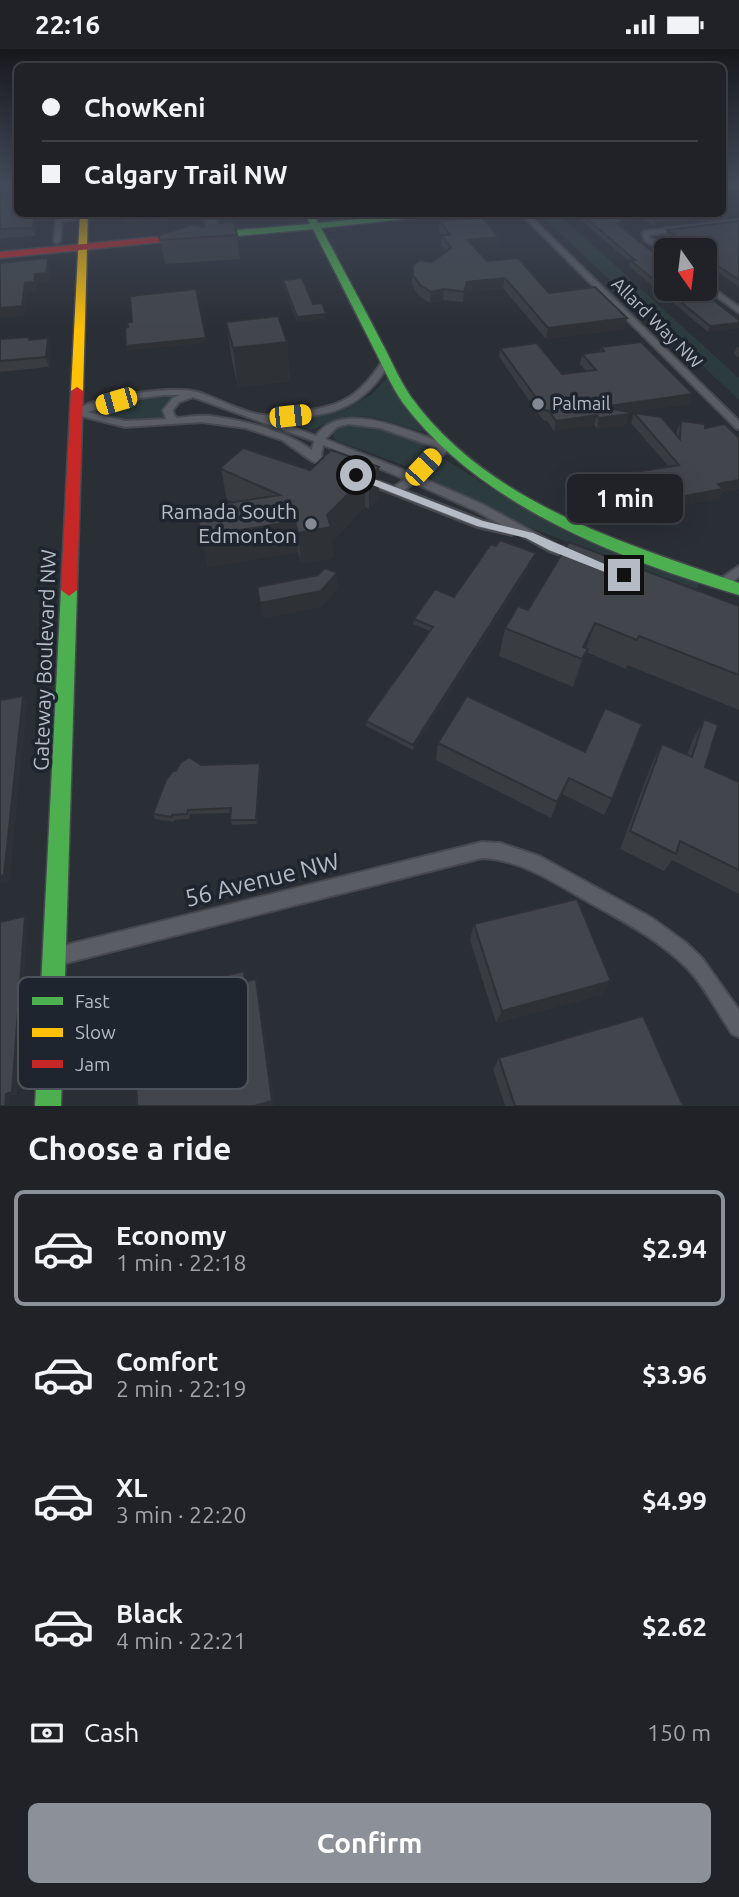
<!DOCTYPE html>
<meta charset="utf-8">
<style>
:root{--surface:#202228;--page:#2d2f34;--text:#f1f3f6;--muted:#a2a4a8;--line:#3d3f45;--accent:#8c9099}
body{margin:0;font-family:Ubuntu,sans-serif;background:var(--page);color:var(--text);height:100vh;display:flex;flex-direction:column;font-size:26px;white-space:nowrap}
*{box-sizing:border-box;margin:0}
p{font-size:23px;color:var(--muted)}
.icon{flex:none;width:38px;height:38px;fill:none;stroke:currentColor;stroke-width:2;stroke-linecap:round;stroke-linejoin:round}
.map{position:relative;height:1057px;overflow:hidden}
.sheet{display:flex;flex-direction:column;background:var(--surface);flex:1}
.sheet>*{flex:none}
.guide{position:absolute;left:14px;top:14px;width:712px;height:154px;border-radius:10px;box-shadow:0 7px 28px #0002,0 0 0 2px var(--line);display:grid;align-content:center;height:154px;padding:0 28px;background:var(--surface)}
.needle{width:46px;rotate:166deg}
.fabs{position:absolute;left:654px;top:189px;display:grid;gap:14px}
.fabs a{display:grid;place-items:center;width:63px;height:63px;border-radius:10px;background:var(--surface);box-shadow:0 7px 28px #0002,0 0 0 2px var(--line);font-size:35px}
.end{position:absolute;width:32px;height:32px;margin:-16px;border:9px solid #b5bbc5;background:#111;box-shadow:0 0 0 4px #111}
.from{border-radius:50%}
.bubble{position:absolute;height:49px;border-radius:10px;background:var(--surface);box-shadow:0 7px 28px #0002,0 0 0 2px var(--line);font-size:23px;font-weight:700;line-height:49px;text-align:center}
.car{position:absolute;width:21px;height:42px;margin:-21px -10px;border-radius:9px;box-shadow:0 0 5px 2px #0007;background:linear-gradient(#f5c518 24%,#345 0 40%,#f5c518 0 76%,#345 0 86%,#f5c518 0)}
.guide b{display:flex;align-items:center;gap:24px;height:66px;font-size:26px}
.guide b+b{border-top:2px solid var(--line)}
.guide i{width:18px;height:18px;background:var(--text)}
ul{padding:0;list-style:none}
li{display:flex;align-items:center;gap:21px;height:116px;margin:0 14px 10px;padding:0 14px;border:4px solid transparent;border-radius:10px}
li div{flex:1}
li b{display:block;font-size:26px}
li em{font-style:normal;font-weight:700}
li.selected{border-color:var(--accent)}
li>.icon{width:63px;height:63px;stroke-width:1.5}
h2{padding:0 28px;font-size:32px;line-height:84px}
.pay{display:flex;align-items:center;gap:18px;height:77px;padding:0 28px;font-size:26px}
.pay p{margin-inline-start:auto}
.cta{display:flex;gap:14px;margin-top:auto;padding:14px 28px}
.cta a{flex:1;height:80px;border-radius:10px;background:var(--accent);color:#fff;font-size:28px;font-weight:700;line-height:80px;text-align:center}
.status{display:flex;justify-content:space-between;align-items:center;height:49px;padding:0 35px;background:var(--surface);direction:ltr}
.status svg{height:19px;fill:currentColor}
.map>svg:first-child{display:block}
</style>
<div class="status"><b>22:16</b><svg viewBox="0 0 49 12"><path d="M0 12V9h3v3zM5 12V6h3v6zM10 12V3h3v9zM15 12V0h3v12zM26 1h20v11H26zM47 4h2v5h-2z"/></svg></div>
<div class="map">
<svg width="739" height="1057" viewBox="0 0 739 1057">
<rect width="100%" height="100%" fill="#2a2e35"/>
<path fill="#2c3b3d" d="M539,165H571L563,169L739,329V351Z
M387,329L423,383L380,370L358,367L332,372L311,381L285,372L346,360L372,345Z
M149,345L173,346L163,370C147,372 118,376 107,364L111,356Z
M344,376C363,373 425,385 430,405L418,419L414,420L337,392L333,388L334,381Z
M440,407L502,446L700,530L698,539L690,540L513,472L431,430L428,419Z"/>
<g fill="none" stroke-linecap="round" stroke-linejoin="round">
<g stroke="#46494f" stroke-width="4">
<path id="street" d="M57,164H63V168L83,166L86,168L62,172L60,192L57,194L54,192Z
M520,164H527L739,372V380L736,379Z
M739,171V175L649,186L650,189L668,201L667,206L645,191L642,184L645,182Z
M705,233L739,258V264L705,239Z
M386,310L390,313C362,363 327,367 274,371L316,387C343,348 414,385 449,396V400L420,428L482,455L557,496L583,505L585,508L583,511L579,512L549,502L517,484L512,486L477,478L360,432L359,430L364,427L394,438L405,430L323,396L321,407L338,416L339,418L338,420H330L312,412L282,391L246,379L202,373L125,378L73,365L71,363C93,348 171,336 197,343C215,348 246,365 263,366C273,367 285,364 295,363C339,359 359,349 383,311ZM164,346H180L173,349L163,361L166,370L125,372L87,363L134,350ZM193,348L314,392L312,401C281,380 246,372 210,367C200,366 188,368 177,369L174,366L173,361L179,353ZM348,375L380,379L438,399L411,424L325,390L337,378ZM414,434L474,461L502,476L484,472L404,441Z
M739,517V528L727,537H719L717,534L719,531Z
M482,793L500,794L539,807L652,869L685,893L702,909L739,961V988L732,985C718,964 704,936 687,919C657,889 621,871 585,851C552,832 521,811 482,809L54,917L48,914L45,908L48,902L54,899Z"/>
</g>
<g stroke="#45494f" stroke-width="3">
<path id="fast" d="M739,136V140L723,141V137Z
M305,164H313L318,174L421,164H458L321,179C342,218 363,257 383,296C392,313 400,332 411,348C488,454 621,493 739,534V546C619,510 480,457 403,354C391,337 383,317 373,298C353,258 333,219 313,180L215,189L211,186L215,183L310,175Z
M69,535L77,541L61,1057H35L61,541Z"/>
</g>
<g stroke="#45494f" stroke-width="3">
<path id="slow" d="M80,164H88L83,342L77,346L71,342Z"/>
</g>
<g stroke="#45494f" stroke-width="3">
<path id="jam" d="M179,186L183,189L182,191L0,209V203Z
M77,338L83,342L77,541L69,547L61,541L71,342Z"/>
</g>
<use href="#street" fill="#5a5d64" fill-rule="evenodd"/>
<use href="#fast" fill="#4caf50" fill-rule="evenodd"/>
<use href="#slow" fill="#ffc107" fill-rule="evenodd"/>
<use href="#jam" fill="#c62828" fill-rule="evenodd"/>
</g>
<path fill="#393c41" d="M0,149L39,164L35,187L0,189Z
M576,164H595L617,169L612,164H723L731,169L655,178L640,167L620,178L739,271V279L708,283L629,217L630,213L575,166Z
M203,170L219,174L237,186L240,210L165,215L159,186L204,178Z
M440,172L499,188L498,198L476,200L487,212L624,280L546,290L503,239L466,243L463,253L443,251L430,254L419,247L412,236L413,216L432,213L446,203L441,196L442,186L439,182Z
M739,172V238L705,214V201H686L665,187L667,181Z
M283,231L326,265V269L297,273L283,235Z
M226,273L287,293L290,332L238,338L232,312Z
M48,289L51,299L49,318L0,323V290L30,291Z
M601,298L689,355L629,364L626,376L597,380L594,376L554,382L547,372L543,371L499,308L500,299L562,325L586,322L580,315L582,305L600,302Z
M737,298H739V309L734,305Z
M634,364L677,387V381L681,372L739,389V440L721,443L719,450L665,459L650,454L633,433L636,423L669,418L631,374Z
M221,418L310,421L379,418V448L369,460L365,458L332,493L333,509L301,514L298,503L207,518L233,453L228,451L226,448Z
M535,510L413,701L366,677V672L430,582L413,575L414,570L454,548Z
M739,557V661L627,616L626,620L586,603L578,628L573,638L499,607L505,579L528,561Z
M467,647L612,750L604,766L562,745L551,769L436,711L438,694Z
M704,670L705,718L739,733V845L672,811L664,822L620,800L652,714L662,695L687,706L693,690Z
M201,716L261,719L257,775L232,776L230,771L231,764L190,765L189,770L174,771V773L155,770L153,765L176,722Z
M474,875L611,932L601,946L496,974L470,891Z
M499,1009L683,1057H505L493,1020Z"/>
<path fill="#2e3135" d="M733,163L731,169L655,178L656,172Z
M35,164H39L35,187L33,179Z
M635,164H641L640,167L625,175L627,169Z
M166,168L167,172L125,176L124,172Z
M626,170L625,175L616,180L617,175Z
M499,188L498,198L467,201L468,191Z
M48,213L50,222L49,233L38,234L37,243H28L25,267L0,269V259Z
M505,229L503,239L466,243L463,253L464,243L467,233Z
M444,240L443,251L430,254L431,243Z
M326,265V269L297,273V268Z
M627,269L624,280L546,290L548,279Z
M739,274V279L708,283L710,277Z
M48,289L51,299L49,318L46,308Z
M206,289L207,294L127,302L126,297Z
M287,293L290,332L238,338L233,299Z
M693,345L689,355L600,369L602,358Z
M629,365L626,376L597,380L599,369Z
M597,366L594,376L554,382L556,372Z
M379,418V448L369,460V430Z
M365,428V458L332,493L333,509L301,514L298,484L327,466Z
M739,431V440L721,443L719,450L665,459L668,450L718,435Z
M295,472L298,503L207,518L201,488Z
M536,504L535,510L413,701V696Z
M337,524L338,540L322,558L263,570L260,554Z
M595,574L585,603L583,598Z
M588,600L578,628L573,638L582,610Z
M23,647L27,654L10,832L0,834Z
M260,714L261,719L257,775L256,771Z
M569,729L562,745L551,769L557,753Z
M25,867L28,871L17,1046L10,1047L9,1057H5Z
M256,930L258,937L275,1056L273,1057H254Z
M611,932L601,946L496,974L502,962Z"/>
<path fill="#42464c" stroke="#2e3135" stroke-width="2" d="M5,134H18V164H35L33,179L0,180V149Z
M723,157L733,163L723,164Z
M124,164H165L166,168L124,172Z
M580,164H595L626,170L617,175L667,214V240H699L739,271V274L710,277L630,211H635Z
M621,164H635L627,169Z
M647,164H720L656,172Z
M218,168L219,174L234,173L237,186L160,191L159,186L191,176L205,178L203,170Z
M482,168L499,188L468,191L487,212L518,209L549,244L595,238L627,269L548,279L505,229L467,233L464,243L444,240L431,243L420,236L413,226V216L420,211L432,213L451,199L442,186H450L440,172Z
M739,172V231L705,208V201H696L667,181Z
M47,209L48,213L46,224L35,225L34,233L25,234L22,257L0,259V214Z
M302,229L313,255L322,254L326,265L297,268L283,231Z
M196,240L206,289L126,297L125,279L128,278L127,273H132L130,247Z
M278,267L287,293L233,299L226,273Z
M29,288V291L48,289L46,308L0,312V290Z
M641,293L693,345L602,358L629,363V365L599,369L597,366L556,372L549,362L545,361L500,299L537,294L562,325L596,321L582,305L604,302L601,298Z
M634,364L661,368L680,390L681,372L705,375V379L725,375L739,389V431L718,435L723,440L668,450L653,444L636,423L679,416Z
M243,399L310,421L331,401L379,418L369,430L365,428L327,466L331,478L298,484L295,472L201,488L196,459L280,446L223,421L221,418Z
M500,491L536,504L413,696L366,672L433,578L414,570L435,540L454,548L491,495L496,497Z
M569,493L739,557V626L639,587L637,591L595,574L583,598L588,600L582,610L505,579L518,557L528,561Z
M325,519L337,524L321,542L260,554L257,538L318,526Z
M23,647L4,826L0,827V651Z
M467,647L585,703L605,659L642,675L612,750L569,729L557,753L438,694Z
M704,670L718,676L705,718L739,733V821L680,792L676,805L630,782L662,695L692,708Z
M189,708L201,716L260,714L256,771H230L231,759L188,761L187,765L172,766V768L153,765L166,731L173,722H176L180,714Z
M577,850L611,932L502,962L474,875Z
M25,867L12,1043L6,1045L5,1057H0V873Z
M244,922L245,933L256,930L272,1052L254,1057H137L136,1019L185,1006L181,950L213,942L212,930Z
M643,967L683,1057H515L499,1009Z"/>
<linearGradient id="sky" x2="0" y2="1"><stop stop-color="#17191d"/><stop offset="0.48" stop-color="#444c5c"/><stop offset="1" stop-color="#444c5c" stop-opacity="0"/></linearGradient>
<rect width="739" height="282" fill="url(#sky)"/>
<path fill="#b5bbc5" d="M356,423L483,472L533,484L630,526L628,529H620L549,501L526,489L477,477L352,428V424Z"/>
<g fill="#848a93" stroke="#1f252f" stroke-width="2.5">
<circle cx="538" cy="355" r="7"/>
<circle cx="311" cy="475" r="7"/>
</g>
<g text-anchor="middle" stroke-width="7" stroke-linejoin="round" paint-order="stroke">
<g font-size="18" fill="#b5bbc5" stroke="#1f252f">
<text transform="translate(657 274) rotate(45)" y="6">Allard Way NW</text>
</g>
<g font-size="18" fill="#b5bbc5" stroke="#1f252f" text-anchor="start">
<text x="552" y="361">Palmail</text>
</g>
<g font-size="21" fill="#b5bbc5" stroke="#1f252f" text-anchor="end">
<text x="297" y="470">Ramada South<tspan x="297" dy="24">Edmonton</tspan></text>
</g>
<g font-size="21" fill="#b5bbc5" stroke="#1f252f">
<text transform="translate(45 611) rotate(-88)" y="7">Gateway Boulevard NW</text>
</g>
<g font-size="24" fill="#b5bbc5" stroke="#1f252f">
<text transform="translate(262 831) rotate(-14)" y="8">56 Avenue NW</text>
</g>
</g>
<rect x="18" y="928" width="230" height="112" rx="10" fill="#1f252f" stroke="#4c525c" stroke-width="2"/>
<rect x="32" y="948" width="31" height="8" fill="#4caf50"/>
<rect x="32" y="979" width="31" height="9" fill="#ffc107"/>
<rect x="32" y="1011" width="31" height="8" fill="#c62828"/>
<g font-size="19" fill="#b5bbc5">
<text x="75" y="959">Fast</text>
<text x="75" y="990">Slow</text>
<text x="75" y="1022">Jam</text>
</g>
</svg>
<div class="fabs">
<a><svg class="needle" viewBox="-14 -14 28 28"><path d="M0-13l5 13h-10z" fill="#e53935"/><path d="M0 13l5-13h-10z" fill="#a2a4a8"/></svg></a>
</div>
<i class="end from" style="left:356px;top:426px"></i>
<i class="end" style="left:624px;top:526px"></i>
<div class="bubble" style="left:567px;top:425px;width:116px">1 min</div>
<i class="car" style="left:116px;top:352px;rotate:254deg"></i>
<i class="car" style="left:290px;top:367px;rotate:84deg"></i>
<i class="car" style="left:423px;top:418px;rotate:43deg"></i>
<div class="guide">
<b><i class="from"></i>ChowKeni</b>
<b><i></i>Calgary Trail NW</b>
</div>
</div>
<section class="sheet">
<h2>Choose a ride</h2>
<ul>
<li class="selected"><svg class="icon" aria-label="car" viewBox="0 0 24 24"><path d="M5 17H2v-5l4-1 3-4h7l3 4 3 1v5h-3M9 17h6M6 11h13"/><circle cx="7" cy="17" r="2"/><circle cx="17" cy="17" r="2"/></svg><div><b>Economy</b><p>1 min · 22:18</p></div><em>$2.94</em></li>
<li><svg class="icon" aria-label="car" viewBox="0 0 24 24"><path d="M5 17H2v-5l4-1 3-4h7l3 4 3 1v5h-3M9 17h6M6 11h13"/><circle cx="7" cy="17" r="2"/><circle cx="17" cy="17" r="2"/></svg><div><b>Comfort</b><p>2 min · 22:19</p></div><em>$3.96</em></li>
<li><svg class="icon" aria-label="car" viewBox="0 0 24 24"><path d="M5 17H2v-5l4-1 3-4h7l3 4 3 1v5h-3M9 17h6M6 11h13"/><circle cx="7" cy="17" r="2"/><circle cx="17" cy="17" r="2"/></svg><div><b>XL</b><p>3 min · 22:20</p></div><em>$4.99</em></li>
<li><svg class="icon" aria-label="car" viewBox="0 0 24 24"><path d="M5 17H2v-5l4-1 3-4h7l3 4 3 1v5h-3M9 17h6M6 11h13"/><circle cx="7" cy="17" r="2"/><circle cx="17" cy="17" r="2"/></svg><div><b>Black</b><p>4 min · 22:21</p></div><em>$2.62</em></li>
</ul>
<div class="pay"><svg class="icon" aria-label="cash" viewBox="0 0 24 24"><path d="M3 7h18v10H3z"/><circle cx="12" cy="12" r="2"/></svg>Cash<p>150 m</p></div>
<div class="cta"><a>Confirm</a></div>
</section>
